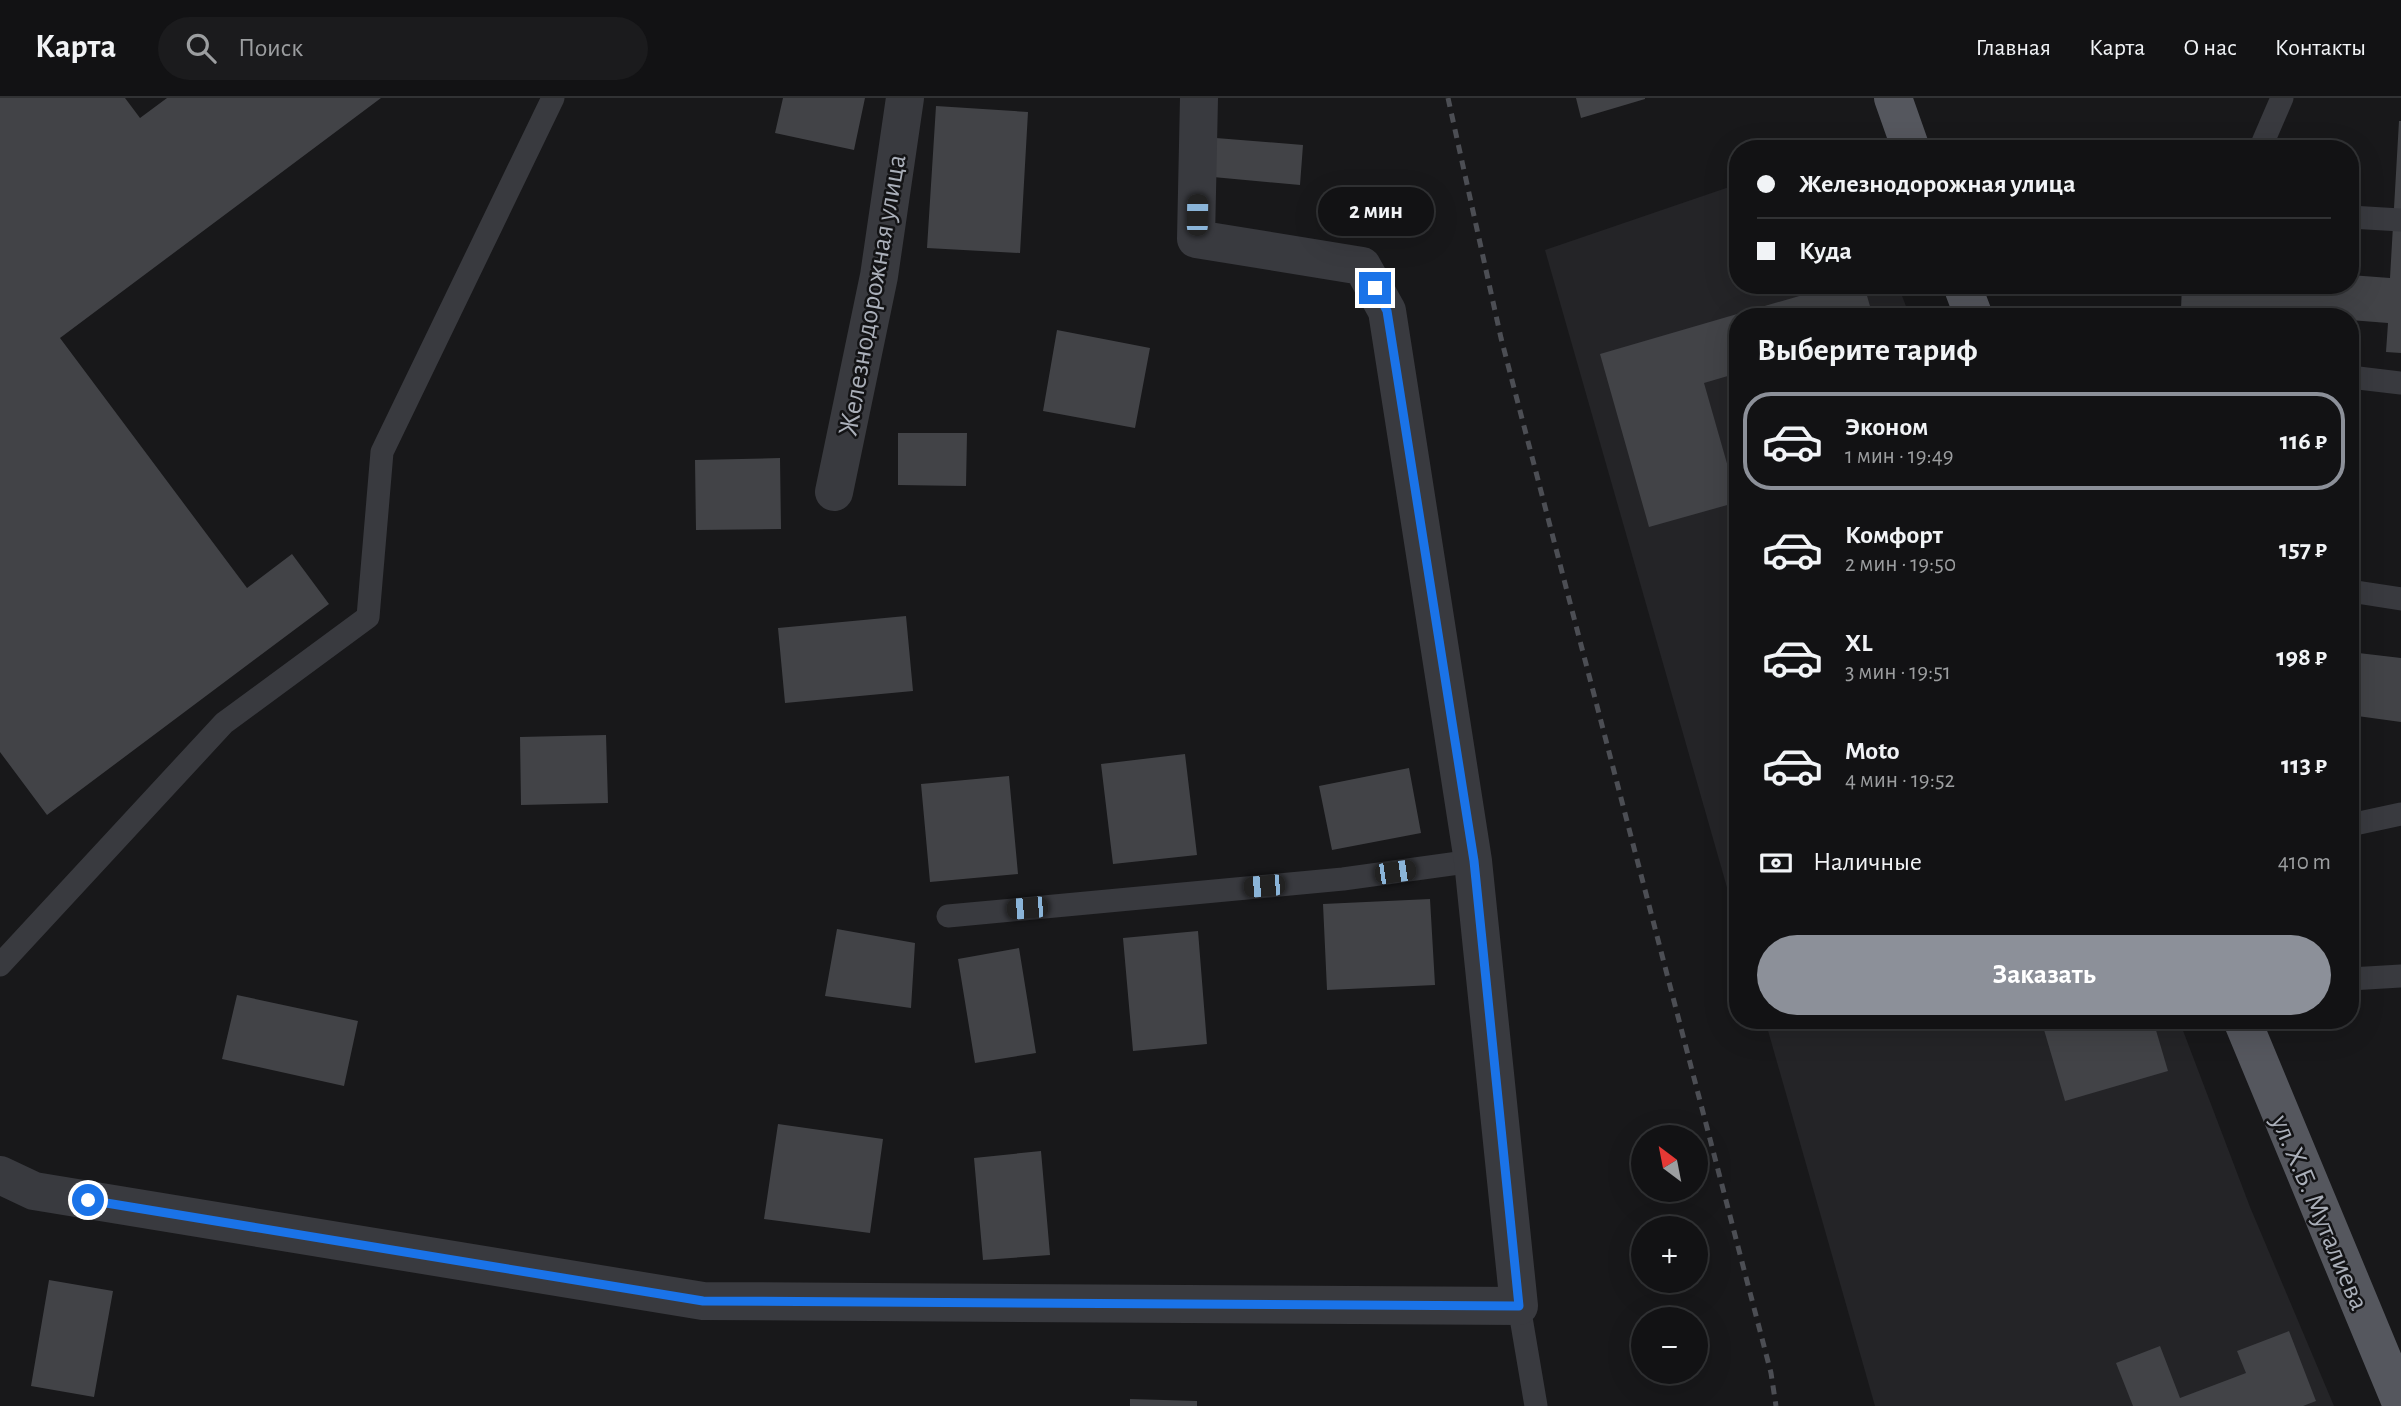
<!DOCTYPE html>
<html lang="ru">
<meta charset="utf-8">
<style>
:root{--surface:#121214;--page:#1b1b1d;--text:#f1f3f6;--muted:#9c9ea0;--line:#313234;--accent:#8c9099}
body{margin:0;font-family:"Alegreya Sans",sans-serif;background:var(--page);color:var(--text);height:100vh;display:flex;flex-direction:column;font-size:26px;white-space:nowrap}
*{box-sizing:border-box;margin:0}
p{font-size:23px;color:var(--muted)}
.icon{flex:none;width:38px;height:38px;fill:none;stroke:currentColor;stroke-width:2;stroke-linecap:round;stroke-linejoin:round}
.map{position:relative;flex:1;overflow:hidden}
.sheet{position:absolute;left:1729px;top:210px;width:630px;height:721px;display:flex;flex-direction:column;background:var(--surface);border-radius:28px;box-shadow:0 7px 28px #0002,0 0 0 2px var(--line)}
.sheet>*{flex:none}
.top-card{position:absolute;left:1729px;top:42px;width:630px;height:154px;border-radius:28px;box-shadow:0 7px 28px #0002,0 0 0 2px var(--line);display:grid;align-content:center;height:154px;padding:0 28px;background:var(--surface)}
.needle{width:46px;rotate:328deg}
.controls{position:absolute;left:1631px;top:1027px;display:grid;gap:14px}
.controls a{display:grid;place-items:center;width:77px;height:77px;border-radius:50%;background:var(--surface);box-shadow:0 7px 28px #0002,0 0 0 2px var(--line);font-size:35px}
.end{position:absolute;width:32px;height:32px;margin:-16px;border:9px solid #1a73e8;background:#fff;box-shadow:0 0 0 4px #fff}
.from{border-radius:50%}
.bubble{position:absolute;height:49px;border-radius:24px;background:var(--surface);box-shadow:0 7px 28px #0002,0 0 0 2px var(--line);font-size:23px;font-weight:700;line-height:49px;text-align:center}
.car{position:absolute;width:21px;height:42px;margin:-21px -10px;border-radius:9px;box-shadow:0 0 5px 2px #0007;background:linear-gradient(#222 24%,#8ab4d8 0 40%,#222 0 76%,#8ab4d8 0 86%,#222 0)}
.top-card b{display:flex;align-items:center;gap:24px;height:66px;font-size:26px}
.top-card b+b{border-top:2px solid var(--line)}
.top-card i{width:18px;height:18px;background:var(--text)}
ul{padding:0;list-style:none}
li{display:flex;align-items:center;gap:21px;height:98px;margin:0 14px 10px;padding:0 14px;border:4px solid transparent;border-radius:28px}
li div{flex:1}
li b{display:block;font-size:26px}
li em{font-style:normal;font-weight:700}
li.current{border-color:var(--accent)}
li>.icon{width:63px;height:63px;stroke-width:1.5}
h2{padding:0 28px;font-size:32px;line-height:84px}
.pay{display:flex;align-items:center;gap:18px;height:77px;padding:0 28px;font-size:26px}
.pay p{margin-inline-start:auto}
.primary-button{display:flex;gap:14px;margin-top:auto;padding:14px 28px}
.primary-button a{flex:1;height:80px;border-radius:42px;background:var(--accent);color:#fff;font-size:28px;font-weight:700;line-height:80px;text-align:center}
header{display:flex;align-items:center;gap:42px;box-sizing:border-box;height:98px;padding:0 35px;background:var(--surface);border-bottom:2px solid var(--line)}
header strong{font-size:33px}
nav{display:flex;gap:38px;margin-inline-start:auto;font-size:24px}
.search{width:490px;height:63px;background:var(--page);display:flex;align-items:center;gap:18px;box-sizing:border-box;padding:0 24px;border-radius:38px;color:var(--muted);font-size:26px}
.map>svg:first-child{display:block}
</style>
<header>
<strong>Карта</strong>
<div class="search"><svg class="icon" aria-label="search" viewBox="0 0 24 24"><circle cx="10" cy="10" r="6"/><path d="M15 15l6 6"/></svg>Поиск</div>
<nav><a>Главная</a><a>Карта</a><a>О нас</a><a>Контакты</a></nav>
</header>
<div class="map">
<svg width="2401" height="1308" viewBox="0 0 2401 1308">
<rect width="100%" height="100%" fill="#18181a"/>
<path fill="#242427" d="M1738,86V187H1898L1910,219H1738V828L1545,152Z
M1765,922H2179L2250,1109L2334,1308H1875Z"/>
<path fill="#424347" d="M0,0H125L140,20L167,0H381L60,240L247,490L292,456L329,506L47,717L0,654Z
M783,0H865L854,52L775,35Z
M1576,0H1645V1L1581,20Z
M936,8L1028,14L1020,155L927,150Z
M2399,23H2401V255L2386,254L2388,225L2350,222V219H2298L2181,211L2182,187H2350V177L2390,180Z
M1216,40L1303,47L1300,87L1213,79Z
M1837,187H1864L1873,219H1738V275L1704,285L1738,404L1649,429L1600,256Z
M1057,232L1150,250L1135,330L1043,313Z
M898,335H967L966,388L898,387Z
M780,360L781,431L696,432L695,362Z
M906,518L913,593L785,605L778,530Z
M2350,554L2401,560V624L2350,617Z
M606,637L608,705L521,707L520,639Z
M1185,656L1197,757L1113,766L1101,666Z
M1409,670L1421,735L1332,752L1319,688Z
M1009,678L1018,776L930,784L921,686Z
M1430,801L1435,887L1327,892L1323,806Z
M837,831L915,845L911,910L825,898Z
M1198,833L1207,946L1133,953L1123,840Z
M1019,850L1036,955L975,965L958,861Z
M237,897L358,923L344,988L222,961Z
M2051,922H2153L2168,973L2065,1003L2042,925Z
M778,1026L883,1041L870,1135L764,1121Z
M1041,1053L1050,1157L983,1162L974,1060Z
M49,1182L113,1193L94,1299L31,1288Z
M2289,1233L2316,1303L2303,1308H2133L2116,1265L2160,1248L2180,1300L2246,1275L2237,1253Z
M1130,1301L1197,1303V1308H1130Z"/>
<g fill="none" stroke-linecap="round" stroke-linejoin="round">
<path stroke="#393a3f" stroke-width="23" d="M2260,51L2282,0
M2350,119L2401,122
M2350,279L2401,285
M2350,493L2401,501
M2350,727L2401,716
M948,818L1343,781L1473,763
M0,867L224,625L368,519L382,354L553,0
M2350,881L2401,878
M1519,1208L1536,1308"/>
<path stroke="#393a3f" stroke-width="38" d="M834,394L879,178L905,0
M0,1077L34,1093L703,1203L1519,1208L1473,763L1387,213L1362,168L1196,141L1199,0"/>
<path stroke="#55575e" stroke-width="38" d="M1893,0L1911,51
M1962,187L1974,219
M2242,922L2401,1305"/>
<path stroke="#4c4e54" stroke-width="5" stroke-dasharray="9 7" stroke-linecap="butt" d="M1448,0L1501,240L1771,1275L1776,1308"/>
</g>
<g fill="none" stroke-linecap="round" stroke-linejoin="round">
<path stroke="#1a73e8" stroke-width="9" d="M88,1102L703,1203L1519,1208L1474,763L1387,213L1375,190"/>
</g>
<g text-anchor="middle" stroke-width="5" stroke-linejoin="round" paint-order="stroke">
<g font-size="28" fill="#aaafb9" stroke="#131315">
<text transform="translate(871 197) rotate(-80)" y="10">Железнодорожная улица</text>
<text transform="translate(2321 1114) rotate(67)" y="10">ул. Х.Б. Муталиева</text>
</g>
</g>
</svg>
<div class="controls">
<a><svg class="needle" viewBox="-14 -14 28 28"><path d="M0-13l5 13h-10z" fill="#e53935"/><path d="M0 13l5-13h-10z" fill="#9c9ea0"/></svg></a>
<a>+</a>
<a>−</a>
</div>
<i class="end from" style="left:88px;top:1102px"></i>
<i class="end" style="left:1375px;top:190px"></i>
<div class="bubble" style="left:1318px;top:89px;width:116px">2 мин</div>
<i class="car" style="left:1197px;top:117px;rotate:1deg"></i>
<i class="car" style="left:1395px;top:774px;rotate:82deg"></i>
<i class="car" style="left:1264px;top:788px;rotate:265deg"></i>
<i class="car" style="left:1027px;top:810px;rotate:265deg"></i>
<div class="top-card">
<b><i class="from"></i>Железнодорожная улица</b>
<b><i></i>Куда</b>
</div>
<section class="sheet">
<h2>Выберите тариф</h2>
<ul>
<li class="current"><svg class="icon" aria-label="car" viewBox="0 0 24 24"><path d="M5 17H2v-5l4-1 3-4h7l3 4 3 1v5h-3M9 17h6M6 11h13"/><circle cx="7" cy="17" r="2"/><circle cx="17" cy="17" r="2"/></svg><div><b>Эконом</b><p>1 мин · 19:49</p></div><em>116 ₽</em></li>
<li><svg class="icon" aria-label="car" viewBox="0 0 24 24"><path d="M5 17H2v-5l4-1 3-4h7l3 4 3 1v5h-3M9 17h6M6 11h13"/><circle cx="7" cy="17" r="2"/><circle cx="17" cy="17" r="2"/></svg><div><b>Комфорт</b><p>2 мин · 19:50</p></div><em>157 ₽</em></li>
<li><svg class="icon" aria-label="car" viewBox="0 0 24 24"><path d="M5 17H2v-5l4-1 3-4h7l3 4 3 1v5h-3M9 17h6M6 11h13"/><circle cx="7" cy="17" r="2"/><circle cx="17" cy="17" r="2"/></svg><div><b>XL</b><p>3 мин · 19:51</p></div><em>198 ₽</em></li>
<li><svg class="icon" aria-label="car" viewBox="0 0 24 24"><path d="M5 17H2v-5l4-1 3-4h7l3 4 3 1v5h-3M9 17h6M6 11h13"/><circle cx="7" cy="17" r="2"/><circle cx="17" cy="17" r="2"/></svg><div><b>Moto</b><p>4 мин · 19:52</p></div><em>113 ₽</em></li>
</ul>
<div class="pay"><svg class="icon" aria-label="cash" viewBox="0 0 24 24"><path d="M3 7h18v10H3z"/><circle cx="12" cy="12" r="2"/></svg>Наличные<p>410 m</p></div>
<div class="primary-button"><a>Заказать</a></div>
</section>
</div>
